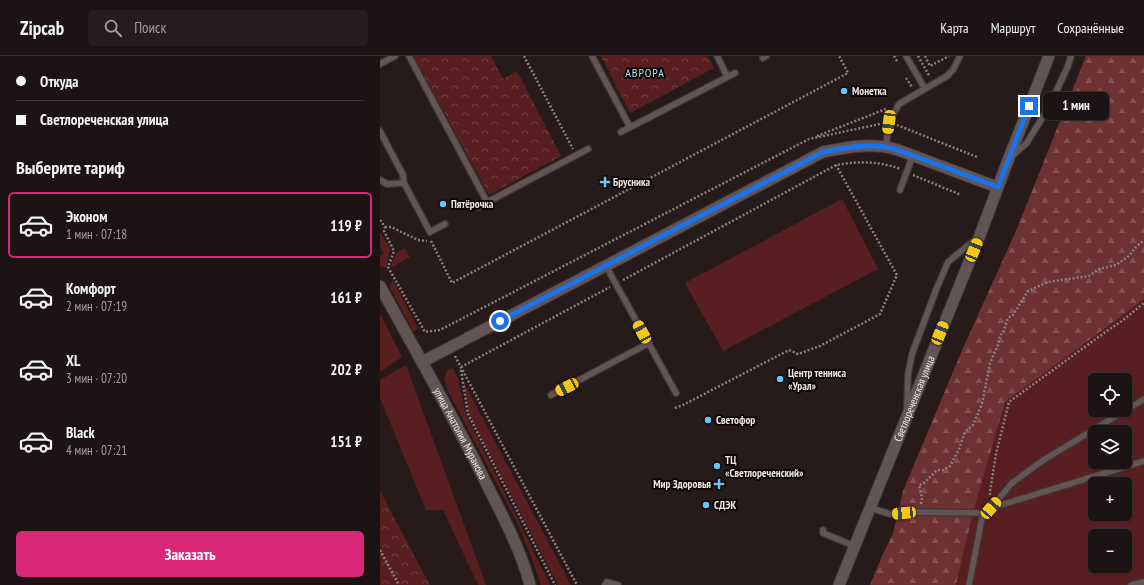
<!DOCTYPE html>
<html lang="ru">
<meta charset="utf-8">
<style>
:root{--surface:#1c1414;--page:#251d1d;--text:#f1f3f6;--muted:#a09ea0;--line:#3a3334;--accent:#db2777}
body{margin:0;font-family:"PT Sans Narrow",sans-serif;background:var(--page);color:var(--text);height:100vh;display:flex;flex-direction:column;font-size:15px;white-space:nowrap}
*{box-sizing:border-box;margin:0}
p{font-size:13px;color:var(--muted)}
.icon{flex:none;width:22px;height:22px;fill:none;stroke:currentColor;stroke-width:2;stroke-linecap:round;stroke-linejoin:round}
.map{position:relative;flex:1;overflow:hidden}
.side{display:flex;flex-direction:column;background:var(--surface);width:380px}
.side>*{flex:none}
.top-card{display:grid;align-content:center;height:88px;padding:0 16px;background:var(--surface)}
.controls{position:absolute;left:708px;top:317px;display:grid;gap:8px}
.controls a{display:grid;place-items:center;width:44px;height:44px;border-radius:6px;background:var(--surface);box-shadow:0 1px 3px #0004,0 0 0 1px var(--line);font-size:20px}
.end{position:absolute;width:18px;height:18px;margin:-9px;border:5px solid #1a73e8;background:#fff;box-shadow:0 0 0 2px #fff}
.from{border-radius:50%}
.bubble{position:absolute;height:28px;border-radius:6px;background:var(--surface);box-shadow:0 1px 3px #0004,0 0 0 1px var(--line);font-size:13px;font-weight:700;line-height:28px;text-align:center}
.car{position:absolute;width:12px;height:24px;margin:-12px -6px;border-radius:5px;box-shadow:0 0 3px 1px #0007;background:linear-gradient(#f5c518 24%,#345 0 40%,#f5c518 0 76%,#345 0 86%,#f5c518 0)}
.top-card b{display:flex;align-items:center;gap:14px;height:38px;font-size:15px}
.top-card b+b{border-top:1px solid var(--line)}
.top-card i{width:10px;height:10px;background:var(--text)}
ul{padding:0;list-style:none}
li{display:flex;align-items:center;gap:12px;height:66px;margin:0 8px 6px;padding:0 8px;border:2px solid transparent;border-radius:6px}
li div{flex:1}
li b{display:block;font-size:15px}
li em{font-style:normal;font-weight:700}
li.active{border-color:var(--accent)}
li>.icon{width:36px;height:36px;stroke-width:1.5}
h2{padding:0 16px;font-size:18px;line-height:48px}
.action{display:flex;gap:8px;margin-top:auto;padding:8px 16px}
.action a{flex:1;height:46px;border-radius:6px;background:var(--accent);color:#fff;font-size:16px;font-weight:700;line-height:46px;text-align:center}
header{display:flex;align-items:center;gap:24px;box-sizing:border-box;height:56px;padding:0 20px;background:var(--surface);border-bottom:1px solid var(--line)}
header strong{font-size:19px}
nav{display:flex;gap:22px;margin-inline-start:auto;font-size:14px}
.search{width:280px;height:36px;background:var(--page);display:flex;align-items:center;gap:10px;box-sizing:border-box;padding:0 14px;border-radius:6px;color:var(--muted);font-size:15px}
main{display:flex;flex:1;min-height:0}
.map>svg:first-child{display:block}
</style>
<header>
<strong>Zipcab</strong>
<div class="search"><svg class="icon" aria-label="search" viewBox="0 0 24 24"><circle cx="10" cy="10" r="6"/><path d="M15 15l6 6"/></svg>Поиск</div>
<nav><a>Карта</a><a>Маршрут</a><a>Сохранённые</a></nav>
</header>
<main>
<section class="side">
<div class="top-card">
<b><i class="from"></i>Откуда</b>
<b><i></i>Светлореченская улица</b>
</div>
<h2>Выберите тариф</h2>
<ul>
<li class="active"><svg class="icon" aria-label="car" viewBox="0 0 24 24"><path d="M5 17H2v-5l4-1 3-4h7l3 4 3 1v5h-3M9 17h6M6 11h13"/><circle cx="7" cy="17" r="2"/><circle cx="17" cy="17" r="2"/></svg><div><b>Эконом</b><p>1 мин · 07:18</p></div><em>119 ₽</em></li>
<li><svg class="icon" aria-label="car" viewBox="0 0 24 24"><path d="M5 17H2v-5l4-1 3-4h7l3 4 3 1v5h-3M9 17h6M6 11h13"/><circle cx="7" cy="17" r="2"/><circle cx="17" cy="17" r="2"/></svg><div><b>Комфорт</b><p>2 мин · 07:19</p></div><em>161 ₽</em></li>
<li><svg class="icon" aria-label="car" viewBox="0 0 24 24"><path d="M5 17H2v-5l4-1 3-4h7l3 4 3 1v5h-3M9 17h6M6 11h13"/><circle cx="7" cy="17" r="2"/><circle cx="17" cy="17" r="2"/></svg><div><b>XL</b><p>3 мин · 07:20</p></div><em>202 ₽</em></li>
<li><svg class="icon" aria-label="car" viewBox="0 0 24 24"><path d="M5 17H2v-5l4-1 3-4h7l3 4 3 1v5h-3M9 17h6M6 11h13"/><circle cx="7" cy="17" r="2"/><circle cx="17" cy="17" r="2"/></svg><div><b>Black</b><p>4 мин · 07:21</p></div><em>151 ₽</em></li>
</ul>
<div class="action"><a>Заказать</a></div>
</section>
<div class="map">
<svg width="764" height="529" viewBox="0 0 764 529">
<defs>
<pattern id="forest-firs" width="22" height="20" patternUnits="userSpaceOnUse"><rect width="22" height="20" fill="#6e3131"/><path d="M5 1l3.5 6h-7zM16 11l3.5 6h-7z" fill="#834f4f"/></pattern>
<pattern id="park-crowns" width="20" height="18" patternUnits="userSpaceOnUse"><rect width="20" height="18" fill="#591f20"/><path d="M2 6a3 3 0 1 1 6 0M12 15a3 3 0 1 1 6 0" fill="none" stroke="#713f40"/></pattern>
</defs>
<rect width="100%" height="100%" fill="#261b1a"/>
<path fill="#591f20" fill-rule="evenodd" d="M462,143L498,213L343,295L305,227Z
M1,177L10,193L6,212L0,210V200L4,198L0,190V178Z
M23,193H25L30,201L12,211L11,209L16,197Z
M13,224L38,272L35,275H33L11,233L10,228Z
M764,243V529H576L593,457L625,346L701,290ZM715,324H745V354H715ZM715,376H745V406H715ZM715,428H745V458H715ZM715,480H745V510H715Z
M0,258L22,301L0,316Z
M26,309L106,529H98L63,454H46L0,342V324Z
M73,312L78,323L86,358L170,529H161L152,503L139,470L68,335L64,323L67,314Z
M84,327L191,529H178L89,358Z"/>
<path fill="url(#forest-firs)" d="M706,0H764V243L701,290L625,346L593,457L576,529H490L502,500L513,478L523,435L583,292L636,175Z"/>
<path fill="url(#park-crowns)" d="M36,0H111L123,23L137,15L181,100L109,139L34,1Z
M221,0H328L334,12L250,57Z
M0,435L50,529H0Z"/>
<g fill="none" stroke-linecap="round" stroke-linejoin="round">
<g stroke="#403737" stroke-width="8">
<path id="service" d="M29,0L107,146
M212,0L250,71
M337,0L347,20
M526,0L545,33
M383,2L386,0
M0,8L15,0
M0,75L23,119L24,127L50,176L65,168
M241,76L355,17
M506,90L509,66L519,48L567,20L573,14L580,0
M633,99L646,88L669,51L688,10L691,0
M0,124L7,128L24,127
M520,134L533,99
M98,151L208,93
M226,210L296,337
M171,339L269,287
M527,351L528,319L532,298L556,234L568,206L597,182
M490,452L510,458L537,456L603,457
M611,452L632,427L662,405L764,343
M443,474V477L474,490
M225,529L227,526L238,529
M589,529L603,457L611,452L764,405
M751,529L764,526"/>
</g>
<g stroke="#403737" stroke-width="13">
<g id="minor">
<path id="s1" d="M0,230C36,296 74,361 107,429C123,461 141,494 150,529"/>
<path d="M42,306L443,96C469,91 492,86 518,94L617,131"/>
</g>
</g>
<g stroke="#403737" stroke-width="13">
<g id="secondary">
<path id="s2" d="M459,529L600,179L627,107L669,0"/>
</g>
</g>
<path stroke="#887f7e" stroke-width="2.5" stroke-dasharray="2 2" stroke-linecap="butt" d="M144,0L193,93
M514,0L518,7
M538,0L550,21
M545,0L550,10L569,0
M526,22L532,31
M517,69L597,101
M437,80L506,53
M533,119L581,139
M0,164L5,171L4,175L14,195L8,211L45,276L60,274L429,83L500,68
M5,171H11L38,184L47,185
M51,185L72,227L468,17L459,0
M243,224L456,109C477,105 500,105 520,113
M75,300L197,529
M81,311L230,231
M81,314L88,358L175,529
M295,352L303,349L409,294L418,298L440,290L500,258L517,219L456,109
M610,439V435L616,398L629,346L724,277L742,265L764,247
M541,448L542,442L539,429L544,427L557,414H563L570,410L579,393L585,376L593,369L602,348L610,307L618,289L620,279L623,277L628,262L633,259L648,235L668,226L709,220L719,213L736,209L749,200L755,192L764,184
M0,494L19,529"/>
<use href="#service" stroke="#635555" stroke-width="5.5"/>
<use href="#minor" stroke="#635555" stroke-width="11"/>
<use href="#secondary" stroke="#635555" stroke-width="11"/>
</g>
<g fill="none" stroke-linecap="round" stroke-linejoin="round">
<path stroke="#1a73e8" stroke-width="5" d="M120,265L443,96C469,91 492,86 518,94L618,131L649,50"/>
</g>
<g fill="#68c4f0" stroke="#0c0707" stroke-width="1.5">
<circle cx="464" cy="35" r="4"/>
<path d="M223 120h4v4h4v4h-4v4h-4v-4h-4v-4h4z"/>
<circle cx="63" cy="148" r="4"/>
<circle cx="400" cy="323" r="4"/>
<circle cx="328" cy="364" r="4"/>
<circle cx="337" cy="410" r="4"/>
<path d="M337 422h4v4h4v4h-4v4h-4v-4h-4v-4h4z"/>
<circle cx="326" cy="449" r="4"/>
</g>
<g text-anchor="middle" stroke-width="4" stroke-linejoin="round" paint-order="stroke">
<g font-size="11" font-weight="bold" fill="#ede5e4" stroke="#0c0707" text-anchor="start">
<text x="472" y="39">Монетка</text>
<text x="233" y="130">Брусника</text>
<text x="71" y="152">Пятёрочка</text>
<text x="408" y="321">Центр тенниса<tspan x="408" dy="13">«Урал»</tspan></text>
<text x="336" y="368">Светофор</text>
<text x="345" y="408">ТЦ<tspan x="345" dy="13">«Светлореченский»</tspan></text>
<text x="331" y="432" text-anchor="end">Мир Здоровья</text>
<text x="334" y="453">СДЭК</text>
</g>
<g font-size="11" fill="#ede5e4" stroke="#0c0707">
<text dy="4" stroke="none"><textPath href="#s2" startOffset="201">Светлореченская улица</textPath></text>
<text dy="4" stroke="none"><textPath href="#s1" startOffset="168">улица Анатолия Муранова</textPath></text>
</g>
<g font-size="12" letter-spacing="1" fill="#afdef7" stroke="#0c0707">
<text x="265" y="21">АВРОРА</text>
</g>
</g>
</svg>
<div class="controls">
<a><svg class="icon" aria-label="locate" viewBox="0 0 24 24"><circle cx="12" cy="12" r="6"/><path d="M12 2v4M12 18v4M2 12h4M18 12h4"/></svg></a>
<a><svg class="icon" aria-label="layers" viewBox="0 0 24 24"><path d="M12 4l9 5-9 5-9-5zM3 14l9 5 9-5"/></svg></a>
<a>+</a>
<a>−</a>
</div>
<i class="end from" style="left:120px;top:265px"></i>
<i class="end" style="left:649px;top:50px"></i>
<div class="bubble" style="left:663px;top:36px;width:66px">1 мин</div>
<i class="car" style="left:509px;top:66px;rotate:187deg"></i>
<i class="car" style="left:594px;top:194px;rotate:22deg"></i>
<i class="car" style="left:262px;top:276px;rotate:331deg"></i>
<i class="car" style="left:560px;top:277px;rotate:22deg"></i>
<i class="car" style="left:187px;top:331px;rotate:243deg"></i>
<i class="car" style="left:611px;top:452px;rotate:41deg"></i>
<i class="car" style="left:524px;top:457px;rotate:265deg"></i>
</div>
</main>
